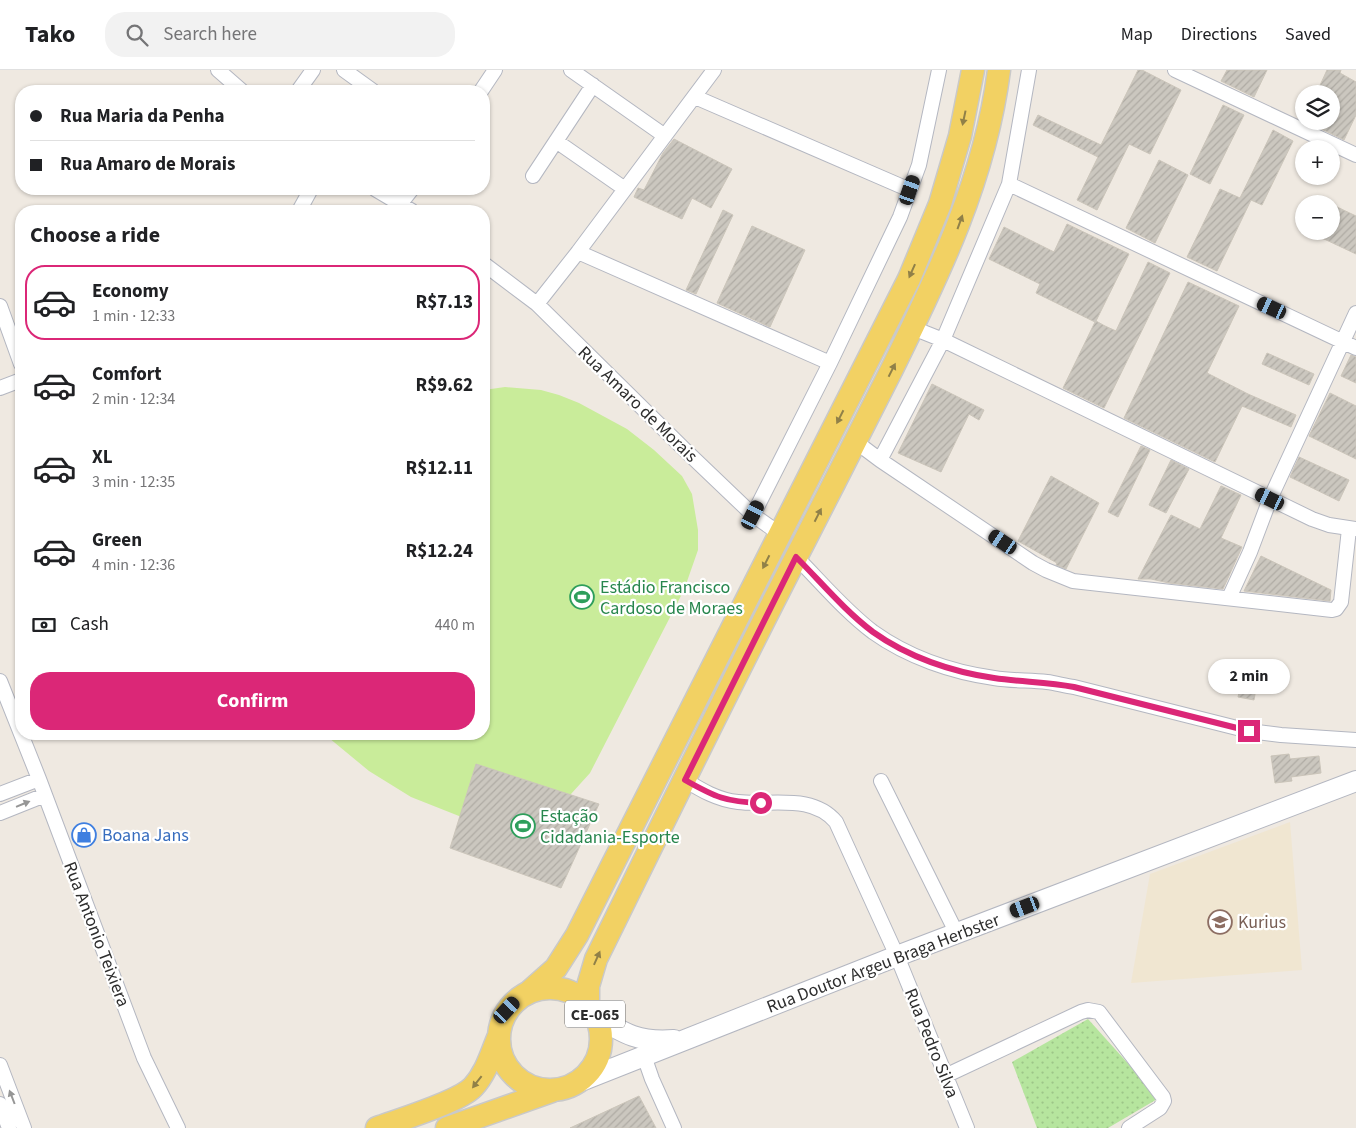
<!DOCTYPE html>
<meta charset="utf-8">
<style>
:root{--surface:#fff;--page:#f2f2f2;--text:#202124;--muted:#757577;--line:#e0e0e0;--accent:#db2777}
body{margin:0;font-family:"Source Sans 3",sans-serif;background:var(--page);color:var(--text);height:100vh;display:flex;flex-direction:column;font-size:19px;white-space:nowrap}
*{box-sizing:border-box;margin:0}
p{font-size:16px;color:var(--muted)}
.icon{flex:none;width:28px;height:28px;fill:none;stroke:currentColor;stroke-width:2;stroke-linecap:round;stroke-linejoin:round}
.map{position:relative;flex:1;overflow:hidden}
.panel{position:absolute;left:15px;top:135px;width:475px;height:535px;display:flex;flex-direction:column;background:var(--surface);border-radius:20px;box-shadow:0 1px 4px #0004}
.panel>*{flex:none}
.hud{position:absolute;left:15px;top:15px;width:475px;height:110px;border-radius:20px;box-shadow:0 1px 4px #0004;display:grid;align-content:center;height:110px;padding:0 15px;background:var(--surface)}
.fabs{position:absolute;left:1295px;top:15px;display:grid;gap:10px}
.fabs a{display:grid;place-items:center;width:45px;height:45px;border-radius:50%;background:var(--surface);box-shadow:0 1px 4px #0004;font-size:25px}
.end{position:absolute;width:22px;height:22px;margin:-11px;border:6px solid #db2777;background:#fff;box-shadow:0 0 0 2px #fff}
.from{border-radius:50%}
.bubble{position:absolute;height:35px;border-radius:18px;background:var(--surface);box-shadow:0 1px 4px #0004;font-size:16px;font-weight:700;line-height:35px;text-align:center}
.car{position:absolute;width:15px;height:30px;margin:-15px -8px;border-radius:6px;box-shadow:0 0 4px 1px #0007;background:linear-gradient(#222 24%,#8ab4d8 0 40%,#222 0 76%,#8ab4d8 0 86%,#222 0)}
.hud b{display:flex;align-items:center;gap:18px;height:48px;font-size:19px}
.hud b+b{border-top:1px solid var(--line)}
.hud i{width:12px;height:12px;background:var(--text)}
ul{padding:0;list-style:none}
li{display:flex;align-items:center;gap:15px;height:75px;margin:0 10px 8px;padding:0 5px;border:2px solid transparent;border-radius:20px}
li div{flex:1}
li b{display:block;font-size:19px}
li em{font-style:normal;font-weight:700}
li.active{border-color:var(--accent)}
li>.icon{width:45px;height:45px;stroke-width:1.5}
h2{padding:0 15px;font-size:22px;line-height:60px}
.pay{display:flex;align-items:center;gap:12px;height:55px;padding:0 15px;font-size:19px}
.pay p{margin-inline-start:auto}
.button{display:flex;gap:10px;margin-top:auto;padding:10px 15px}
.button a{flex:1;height:58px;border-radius:20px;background:var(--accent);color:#fff;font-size:20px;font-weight:700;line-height:58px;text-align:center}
header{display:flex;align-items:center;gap:30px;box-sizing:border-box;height:70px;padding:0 25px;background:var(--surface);border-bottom:1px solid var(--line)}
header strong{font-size:24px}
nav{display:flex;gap:28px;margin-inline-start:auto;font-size:18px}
.search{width:350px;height:45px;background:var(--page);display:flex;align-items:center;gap:12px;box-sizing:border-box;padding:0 18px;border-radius:20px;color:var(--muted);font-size:19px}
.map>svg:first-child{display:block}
</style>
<header>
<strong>Tako</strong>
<div class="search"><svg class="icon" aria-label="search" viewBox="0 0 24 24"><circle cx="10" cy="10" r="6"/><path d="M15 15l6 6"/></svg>Search here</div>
<nav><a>Map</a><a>Directions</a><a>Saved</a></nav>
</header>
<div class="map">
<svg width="1356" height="1058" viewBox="0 0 1356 1058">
<defs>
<pattern id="park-dots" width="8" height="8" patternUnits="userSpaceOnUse" patternTransform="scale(1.25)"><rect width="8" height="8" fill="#b6e59e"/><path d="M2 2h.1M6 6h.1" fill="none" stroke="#9dc588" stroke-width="1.8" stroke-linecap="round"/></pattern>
<pattern id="building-hatch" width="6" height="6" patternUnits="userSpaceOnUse" patternTransform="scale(1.25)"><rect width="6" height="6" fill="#cbc7bf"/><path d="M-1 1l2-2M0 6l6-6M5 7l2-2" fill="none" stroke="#afaba4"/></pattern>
</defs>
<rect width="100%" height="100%" fill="#efe9e1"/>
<path fill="#f0e6d1" d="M1290,752L1302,900L1131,913L1150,804Z"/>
<path fill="url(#park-dots)" d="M1088,949L1159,1028L1108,1058H1037L1012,992Z"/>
<path fill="#c9ec9a" d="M505,317L541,320L559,325L579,333L627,359L654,380L682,406L692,424L698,460V480L684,520L590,703L571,724L548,739L482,751L459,746L411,727L369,701L329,668L327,664H484V320Z"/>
<path fill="url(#building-hatch)" stroke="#cbc5ba" d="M1138,0H1142L1181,20L1150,84L1129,74L1097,140L1077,130L1098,87L1033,55L1038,45L1101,75Z
M1227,0H1267L1254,27L1221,11Z
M1327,0H1341L1340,3L1356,12V45L1344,70L1305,51H1331V24H1316Z
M1223,35L1244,45L1210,114L1190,104Z
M1273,60L1293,71L1262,135L1251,130L1217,201L1187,187L1220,119L1240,128Z
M674,69L732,99L711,138L692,128L682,149L634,127L638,118L644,120L663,83Z
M1159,90L1188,105L1155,173L1126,158Z
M1335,136L1356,146V184L1322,168L1325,161H1331V145Z
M723,140L733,145L696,224L686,220Z
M1067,154L1129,184L1096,251L1105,256L1116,261L1148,192L1170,203L1104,338L1063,318L1095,252L1036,223L1040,214L989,189L1004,157L1054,182Z
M752,156L805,180L770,257L717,233Z
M1188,212L1239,236L1207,303L1248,324L1296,345L1291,357L1242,336L1215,392L1124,348Z
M1267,283L1314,304L1309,315L1262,294Z
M1351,285L1356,287V313L1341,306Z
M932,314L984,340L979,350L969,344L941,402L898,383Z
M1330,323L1356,336V389L1309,366Z
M1141,376L1150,380L1118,447L1108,442Z
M1299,387L1349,410L1339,431L1290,407Z
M1171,390L1189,399L1166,443L1149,435Z
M1051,406L1099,433L1066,499L1056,495L1057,493L1018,471Z
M1221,416L1241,425L1221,468L1242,477L1223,519L1169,513L1151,509H1138L1171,445L1200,459Z
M1261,486L1331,520L1330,531L1244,521Z
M1246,592L1260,595L1254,630L1238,627Z
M1289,684L1290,689L1319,686L1321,703L1291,707L1292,711L1275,713L1271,686Z
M476,694L599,734L561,818L450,778Z
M639,1026L656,1058H570Z"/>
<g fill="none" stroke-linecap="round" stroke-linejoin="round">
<g stroke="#b4b7c1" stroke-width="16">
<path id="street" d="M218,0L242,21
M344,0L373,21
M571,0L665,66
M1029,0L1009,114L943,270L880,390L1033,493L1046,500L1073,511L1332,540L1336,539L1341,532L1349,459
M1175,0L1356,85
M298,21L313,0
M481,21L495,0
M695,27L910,120
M556,71L625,119
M533,106L593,15
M1009,114L1356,278
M375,119L412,141
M401,133L412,119
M299,141L311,119
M578,182L830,293
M484,194L537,234L686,381L753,445L780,464
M537,234L578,182L714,0
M0,236L21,294
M913,258L943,270L1312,449L1329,455L1356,459
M0,318L21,310
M856,372L880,390
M753,445L830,293L900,147L919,95L939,0
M796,487C821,512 845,541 873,562C908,587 952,602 994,608C1012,611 1030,610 1047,612C1056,613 1065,616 1074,617L1249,661L1281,665L1356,670
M1229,528L1250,482L1270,429L1356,243
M0,611L39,709L144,988L178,1058
M685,710C701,720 718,730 738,732C770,736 812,723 836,752L897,886L967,1058
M881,711L957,864
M0,724L39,709
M0,743L45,725
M644,986L652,1009L674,1058
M0,995L24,1058
M945,1006L1081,942L1088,940L1099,942L1163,1027L1164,1031L1160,1038L1129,1058
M0,1034L9,1058"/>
</g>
<g stroke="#b4b7c1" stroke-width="22">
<path id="secondary" d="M596,946C624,964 640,973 674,970
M581,1011L897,886L1356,711"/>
</g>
<g stroke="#c9c9c9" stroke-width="25">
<path id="primary" d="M499 969a51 51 0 1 1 102 0a51 51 0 1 1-102 0Z
M529,922L556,898L577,865L909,209L940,134L960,66L973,0
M588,935V916L596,889C665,749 733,609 805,470C834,413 863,357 892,299C940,202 985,109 999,0
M377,1058C399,1050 459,1032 473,1017C486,1003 491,985 498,968
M447,1058L552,1021"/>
</g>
<use href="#street" stroke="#fff" stroke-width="14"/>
<use href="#secondary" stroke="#fff" stroke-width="20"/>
<use href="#primary" stroke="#f2d163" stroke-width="22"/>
</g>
<defs><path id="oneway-solid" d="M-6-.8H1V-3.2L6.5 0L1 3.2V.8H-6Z" transform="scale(1.25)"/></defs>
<g fill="#908048">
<use href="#oneway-solid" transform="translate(964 48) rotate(102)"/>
<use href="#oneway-solid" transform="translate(960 152) rotate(-70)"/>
<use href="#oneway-solid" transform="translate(912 201) rotate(114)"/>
<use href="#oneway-solid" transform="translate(892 300) rotate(-63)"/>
<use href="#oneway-solid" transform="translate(840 347) rotate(117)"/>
<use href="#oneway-solid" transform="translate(818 445) rotate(-63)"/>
<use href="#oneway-solid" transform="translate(766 492) rotate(117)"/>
<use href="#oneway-solid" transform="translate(597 888) rotate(-66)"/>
<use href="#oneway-solid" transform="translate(477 1012) rotate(128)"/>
</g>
<g fill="#969696">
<use href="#oneway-solid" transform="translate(23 734) rotate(-22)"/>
<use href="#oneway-solid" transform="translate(12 1027) rotate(-111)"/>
</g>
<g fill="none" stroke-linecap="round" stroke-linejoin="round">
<path stroke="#db2777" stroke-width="6" d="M761,733C726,732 715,727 685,710L796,487C821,512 845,541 873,562C908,587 952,602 994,608C1021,612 1047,612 1074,617L1249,661"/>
</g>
<defs>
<g id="stadium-ring" transform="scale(1.25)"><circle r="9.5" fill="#fff" stroke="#2e9e5b" stroke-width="1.5"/><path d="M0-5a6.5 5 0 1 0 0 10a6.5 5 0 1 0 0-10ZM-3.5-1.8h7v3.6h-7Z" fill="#2e9e5b"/></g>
<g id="shop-ring" transform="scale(1.25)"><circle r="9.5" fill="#fff" stroke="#3f7fe0" stroke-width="1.5"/><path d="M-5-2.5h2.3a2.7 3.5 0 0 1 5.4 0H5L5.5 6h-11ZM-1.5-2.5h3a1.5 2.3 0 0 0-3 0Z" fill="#3f7fe0"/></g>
<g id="university-ring" transform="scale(1.25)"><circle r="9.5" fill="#fff" stroke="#8d6e63" stroke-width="1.5"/><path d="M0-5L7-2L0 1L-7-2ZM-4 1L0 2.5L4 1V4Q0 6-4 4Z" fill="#8d6e63"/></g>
</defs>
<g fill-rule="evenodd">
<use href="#stadium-ring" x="582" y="527"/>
<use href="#stadium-ring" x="523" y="756"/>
<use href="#shop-ring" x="84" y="765"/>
<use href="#university-ring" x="1220" y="852"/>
</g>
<g text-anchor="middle" stroke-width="4.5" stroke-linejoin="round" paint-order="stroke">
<rect fill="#fff" stroke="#6d6d6d" stroke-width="1" x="565" y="930.5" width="60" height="27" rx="4"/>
<g font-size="16" font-weight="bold" fill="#2e2e2e">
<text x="595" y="950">CE-065</text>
</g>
<g font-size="18" fill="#2e2e2e" stroke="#fff">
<text transform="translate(638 334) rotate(44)" y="6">Rua Amaro de Morais</text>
<text transform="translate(97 864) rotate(69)" y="6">Rua Antonio Teixiera</text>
<text transform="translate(883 893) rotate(-21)" y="6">Rua Doutor Argeu Braga Herbster</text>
<text transform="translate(932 973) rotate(68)" y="6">Rua Pedro Silva</text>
</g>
<g font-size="18" fill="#27864d" stroke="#fff" text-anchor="start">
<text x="600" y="523">Estádio Francisco<tspan x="600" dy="21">Cardoso de Moraes</tspan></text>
<text x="540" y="752">Estação<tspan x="540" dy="21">Cidadania-Esporte</tspan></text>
</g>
<g font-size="18" fill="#366cbe" stroke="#fff" text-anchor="start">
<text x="102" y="771">Boana Jans</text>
</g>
<g font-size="18" fill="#785e54" stroke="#fff" text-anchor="start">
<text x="1238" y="858">Kurius</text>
</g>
</g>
</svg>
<div class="fabs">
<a><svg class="icon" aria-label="layers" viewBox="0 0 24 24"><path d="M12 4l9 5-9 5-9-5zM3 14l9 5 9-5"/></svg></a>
<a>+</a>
<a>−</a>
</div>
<i class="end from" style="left:761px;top:733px"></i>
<i class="end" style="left:1249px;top:661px"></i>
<div class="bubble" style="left:1208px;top:589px;width:82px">2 min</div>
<i class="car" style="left:910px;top:120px;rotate:19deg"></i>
<i class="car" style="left:1272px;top:238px;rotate:295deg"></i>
<i class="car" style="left:1270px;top:429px;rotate:296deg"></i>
<i class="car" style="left:753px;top:445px;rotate:27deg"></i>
<i class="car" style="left:1003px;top:472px;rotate:304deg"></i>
<i class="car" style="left:1025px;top:837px;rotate:249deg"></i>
<i class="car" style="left:507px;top:940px;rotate:43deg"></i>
<div class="hud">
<b><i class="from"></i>Rua Maria da Penha</b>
<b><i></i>Rua Amaro de Morais</b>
</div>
<section class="panel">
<h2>Choose a ride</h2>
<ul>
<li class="active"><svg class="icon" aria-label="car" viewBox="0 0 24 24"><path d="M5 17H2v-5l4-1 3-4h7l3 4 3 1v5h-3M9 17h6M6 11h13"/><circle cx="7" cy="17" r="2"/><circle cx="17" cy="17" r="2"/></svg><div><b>Economy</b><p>1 min · 12:33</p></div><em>R$7.13</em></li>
<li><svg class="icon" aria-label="car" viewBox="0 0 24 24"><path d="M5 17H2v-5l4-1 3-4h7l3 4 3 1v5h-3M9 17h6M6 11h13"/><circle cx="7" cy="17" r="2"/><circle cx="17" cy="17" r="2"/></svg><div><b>Comfort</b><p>2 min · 12:34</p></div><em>R$9.62</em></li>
<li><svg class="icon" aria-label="car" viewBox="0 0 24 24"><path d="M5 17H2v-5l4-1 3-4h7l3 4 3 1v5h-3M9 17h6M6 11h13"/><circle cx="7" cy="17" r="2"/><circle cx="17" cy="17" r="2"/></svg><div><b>XL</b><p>3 min · 12:35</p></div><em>R$12.11</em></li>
<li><svg class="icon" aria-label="car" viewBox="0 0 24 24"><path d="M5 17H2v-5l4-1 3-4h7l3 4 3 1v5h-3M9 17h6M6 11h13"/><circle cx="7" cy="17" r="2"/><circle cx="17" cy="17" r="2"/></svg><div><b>Green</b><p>4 min · 12:36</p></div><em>R$12.24</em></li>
</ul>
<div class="pay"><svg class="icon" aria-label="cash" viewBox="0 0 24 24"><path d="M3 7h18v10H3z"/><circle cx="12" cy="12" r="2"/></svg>Cash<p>440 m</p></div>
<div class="button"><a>Confirm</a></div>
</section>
</div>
